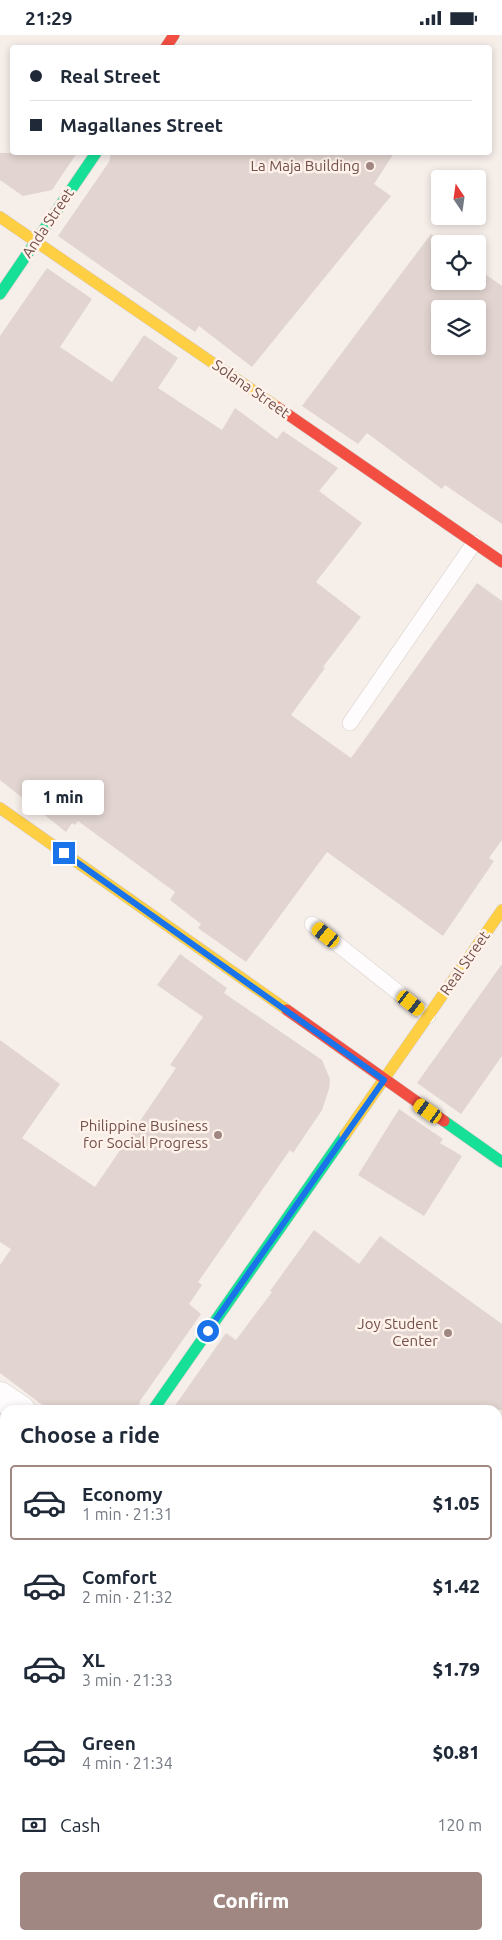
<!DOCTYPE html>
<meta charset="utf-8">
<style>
:root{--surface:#fff;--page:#f2f2f3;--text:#1f2937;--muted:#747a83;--line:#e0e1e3;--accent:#a18782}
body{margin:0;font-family:Ubuntu,sans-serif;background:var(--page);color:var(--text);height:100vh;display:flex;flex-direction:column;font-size:19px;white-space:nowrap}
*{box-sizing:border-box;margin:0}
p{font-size:16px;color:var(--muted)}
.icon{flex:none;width:28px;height:28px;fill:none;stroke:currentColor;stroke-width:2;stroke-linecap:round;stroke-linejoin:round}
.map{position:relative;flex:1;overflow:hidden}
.side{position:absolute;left:0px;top:1370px;width:502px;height:535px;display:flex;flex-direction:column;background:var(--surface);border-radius:15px 15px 0 0;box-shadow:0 2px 8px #0003}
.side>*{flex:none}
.hud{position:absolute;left:10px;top:10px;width:482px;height:110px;border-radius:5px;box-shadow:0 2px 8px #0003;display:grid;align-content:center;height:110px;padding:0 20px;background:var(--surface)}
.needle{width:32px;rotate:347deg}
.tools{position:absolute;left:431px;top:135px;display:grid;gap:10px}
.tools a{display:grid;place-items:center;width:55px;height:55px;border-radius:5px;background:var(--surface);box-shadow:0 2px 8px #0003;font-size:25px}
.end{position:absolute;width:22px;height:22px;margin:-11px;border:6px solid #1a73e8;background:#fff;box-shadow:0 0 0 2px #fff}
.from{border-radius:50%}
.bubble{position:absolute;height:35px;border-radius:5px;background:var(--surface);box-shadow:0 2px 8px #0003;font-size:16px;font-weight:800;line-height:35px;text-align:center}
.car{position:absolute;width:15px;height:30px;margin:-15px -8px;border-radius:6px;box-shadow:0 0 4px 1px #0007;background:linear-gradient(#f5c518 24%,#345 0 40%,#f5c518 0 76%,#345 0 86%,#f5c518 0)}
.hud b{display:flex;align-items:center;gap:18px;height:48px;font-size:19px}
.hud b+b{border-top:1px solid var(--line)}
.hud i{width:12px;height:12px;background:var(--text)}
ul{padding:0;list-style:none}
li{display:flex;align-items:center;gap:15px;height:75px;margin:0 10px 8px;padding:0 10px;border:2px solid transparent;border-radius:5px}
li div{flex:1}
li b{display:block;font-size:19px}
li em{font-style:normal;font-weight:800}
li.on{border-color:var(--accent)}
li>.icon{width:45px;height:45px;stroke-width:1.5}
h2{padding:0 20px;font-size:22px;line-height:60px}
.pay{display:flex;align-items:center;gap:12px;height:55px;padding:0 20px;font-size:19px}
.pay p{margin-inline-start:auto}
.action{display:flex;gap:10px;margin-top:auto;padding:10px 20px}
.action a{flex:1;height:58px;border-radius:5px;background:var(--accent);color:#fff;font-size:20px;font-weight:800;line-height:58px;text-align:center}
.status{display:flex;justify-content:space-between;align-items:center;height:35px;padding:0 25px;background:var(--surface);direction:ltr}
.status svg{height:14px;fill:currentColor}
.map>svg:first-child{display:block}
</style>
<div class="status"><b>21:29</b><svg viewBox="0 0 49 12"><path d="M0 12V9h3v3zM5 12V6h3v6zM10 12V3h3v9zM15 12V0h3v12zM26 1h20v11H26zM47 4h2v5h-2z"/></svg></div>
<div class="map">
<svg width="502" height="1905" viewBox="0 0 502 1905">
<rect width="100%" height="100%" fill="#f6eee9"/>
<path fill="#e2d5d1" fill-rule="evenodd" d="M0,118H77L52,155L23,161L0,145Z
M111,118H394L374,149L391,161L252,332L199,291L195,297L58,201L109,127Z
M431,199L444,209H440V246H478V234L502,251V489L445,450L442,454L367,398L358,409L302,371ZM440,274H478V311H440Z
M47,233L92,264L60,312L112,347L144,300L178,323L158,353L222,395L235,373L277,404L283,396L338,433L319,456L362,488L316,547L361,582L323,632L325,633L291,680L351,723L477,548L502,566V805L489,823L494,826L443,901L327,817L246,927L198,893L201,889L170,865L175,857L78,786L75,790L72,788L66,797L0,745V301Z
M180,919L227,953L224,958L322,1025L330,1044L329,1054L322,1075L293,1118L290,1115L198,1247L202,1250L189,1269L201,1279L140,1366L138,1375H49L0,1338V1230L11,1214L0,1207V1005L60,1049L22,1103L95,1152L176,1033L170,1030L203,982L157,950Z
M502,929V1021L461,1079L417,1048Z
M399,1074L443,1104L440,1108L462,1121L424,1181L358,1140Z
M314,1195L359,1229L380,1201L502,1289V1375H172L226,1298L236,1305L272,1257L270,1256Z"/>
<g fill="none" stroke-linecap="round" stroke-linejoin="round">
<g stroke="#d4cac6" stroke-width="16">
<path id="lane" d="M350,688L474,508
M312,889L428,981
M234,1905L237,1900"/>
</g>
<g stroke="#d4cac6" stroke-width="29">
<path id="street" d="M0,1361L21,1375
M0,1592L5,1585
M498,1704L502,1707"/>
</g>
<g stroke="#d5cac6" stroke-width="12">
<path id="fast" d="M0,259L96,118
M444,1086L502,1127
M153,1375L345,1100"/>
</g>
<g stroke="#d5cac6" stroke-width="12">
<path id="slow" d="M0,182L277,372
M0,773L287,975
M345,1100L502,875"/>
</g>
<g stroke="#d5cac6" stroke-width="12">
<path id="jam" d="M166,12L174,0
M277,372L502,527
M287,975L444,1086"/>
</g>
<path stroke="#d7ccca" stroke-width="3" stroke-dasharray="1 4" stroke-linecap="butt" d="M1,1802L5,1797
M18,1905L21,1900
M119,1905L123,1900"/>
<use href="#lane" stroke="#fefcfc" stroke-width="15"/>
<use href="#street" stroke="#fefcfc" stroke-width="28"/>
<use href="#fast" stroke="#16e098" stroke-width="11"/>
<use href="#slow" stroke="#ffcf43" stroke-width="11"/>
<use href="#jam" stroke="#f24e42" stroke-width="11"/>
</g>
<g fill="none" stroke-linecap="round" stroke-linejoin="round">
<path stroke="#1a73e8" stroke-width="6" d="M64,818L384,1045L208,1296"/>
</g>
<g fill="#a18782" stroke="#fef2ea" stroke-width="2">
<circle cx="370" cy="131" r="5"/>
<circle cx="218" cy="1100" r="5"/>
<circle cx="448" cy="1298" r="5"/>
</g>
<g text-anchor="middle" stroke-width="5" stroke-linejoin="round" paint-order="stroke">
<g font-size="15" fill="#73504a" stroke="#fef2ea" text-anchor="end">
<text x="360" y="136">La Maja Building</text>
<text x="208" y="1096">Philippine Business<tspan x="208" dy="17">for Social Progress</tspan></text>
<text x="438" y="1294">Joy Student<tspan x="438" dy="17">Center</tspan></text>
</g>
<g font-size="15" fill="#73504a" stroke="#fef2ea">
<text transform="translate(48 188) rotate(-56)" y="5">Anda Street</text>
<text transform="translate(251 354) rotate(35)" y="5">Solana Street</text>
<text transform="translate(465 928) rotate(-55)" y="5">Real Street</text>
</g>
</g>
</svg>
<div class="tools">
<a><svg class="needle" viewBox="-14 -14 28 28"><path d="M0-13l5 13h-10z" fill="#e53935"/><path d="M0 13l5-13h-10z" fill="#747a83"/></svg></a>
<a><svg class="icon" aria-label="locate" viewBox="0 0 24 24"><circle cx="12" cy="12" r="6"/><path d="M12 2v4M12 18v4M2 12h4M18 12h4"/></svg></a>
<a><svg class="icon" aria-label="layers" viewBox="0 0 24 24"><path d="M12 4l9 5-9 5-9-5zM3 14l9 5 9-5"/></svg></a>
</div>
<i class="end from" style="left:208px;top:1296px"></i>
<i class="end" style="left:64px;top:818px"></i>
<div class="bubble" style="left:22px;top:745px;width:82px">1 min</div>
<i class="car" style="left:326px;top:900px;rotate:309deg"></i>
<i class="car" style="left:411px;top:968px;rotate:128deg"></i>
<i class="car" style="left:428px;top:1076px;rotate:305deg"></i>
<div class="hud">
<b><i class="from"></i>Real Street</b>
<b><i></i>Magallanes Street</b>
</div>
<section class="side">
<h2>Choose a ride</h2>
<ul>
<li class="on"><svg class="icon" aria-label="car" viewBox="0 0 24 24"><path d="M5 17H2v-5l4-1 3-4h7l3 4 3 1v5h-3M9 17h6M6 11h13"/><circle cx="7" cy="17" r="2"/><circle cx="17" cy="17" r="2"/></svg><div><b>Economy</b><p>1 min · 21:31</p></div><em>$1.05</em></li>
<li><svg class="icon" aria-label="car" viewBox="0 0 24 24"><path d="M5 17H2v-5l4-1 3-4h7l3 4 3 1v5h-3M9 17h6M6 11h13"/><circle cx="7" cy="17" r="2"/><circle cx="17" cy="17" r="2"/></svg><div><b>Comfort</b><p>2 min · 21:32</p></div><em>$1.42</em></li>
<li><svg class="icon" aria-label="car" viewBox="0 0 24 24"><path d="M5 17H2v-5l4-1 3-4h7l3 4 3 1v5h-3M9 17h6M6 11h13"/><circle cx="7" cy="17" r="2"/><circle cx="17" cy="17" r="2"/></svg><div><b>XL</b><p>3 min · 21:33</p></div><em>$1.79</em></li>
<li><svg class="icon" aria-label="car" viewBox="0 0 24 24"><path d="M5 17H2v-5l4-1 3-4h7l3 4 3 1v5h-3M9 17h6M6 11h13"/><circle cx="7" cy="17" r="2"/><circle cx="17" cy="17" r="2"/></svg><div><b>Green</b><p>4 min · 21:34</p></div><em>$0.81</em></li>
</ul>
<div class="pay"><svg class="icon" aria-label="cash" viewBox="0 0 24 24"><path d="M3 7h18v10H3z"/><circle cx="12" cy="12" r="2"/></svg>Cash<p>120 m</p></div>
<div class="action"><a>Confirm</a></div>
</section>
</div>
